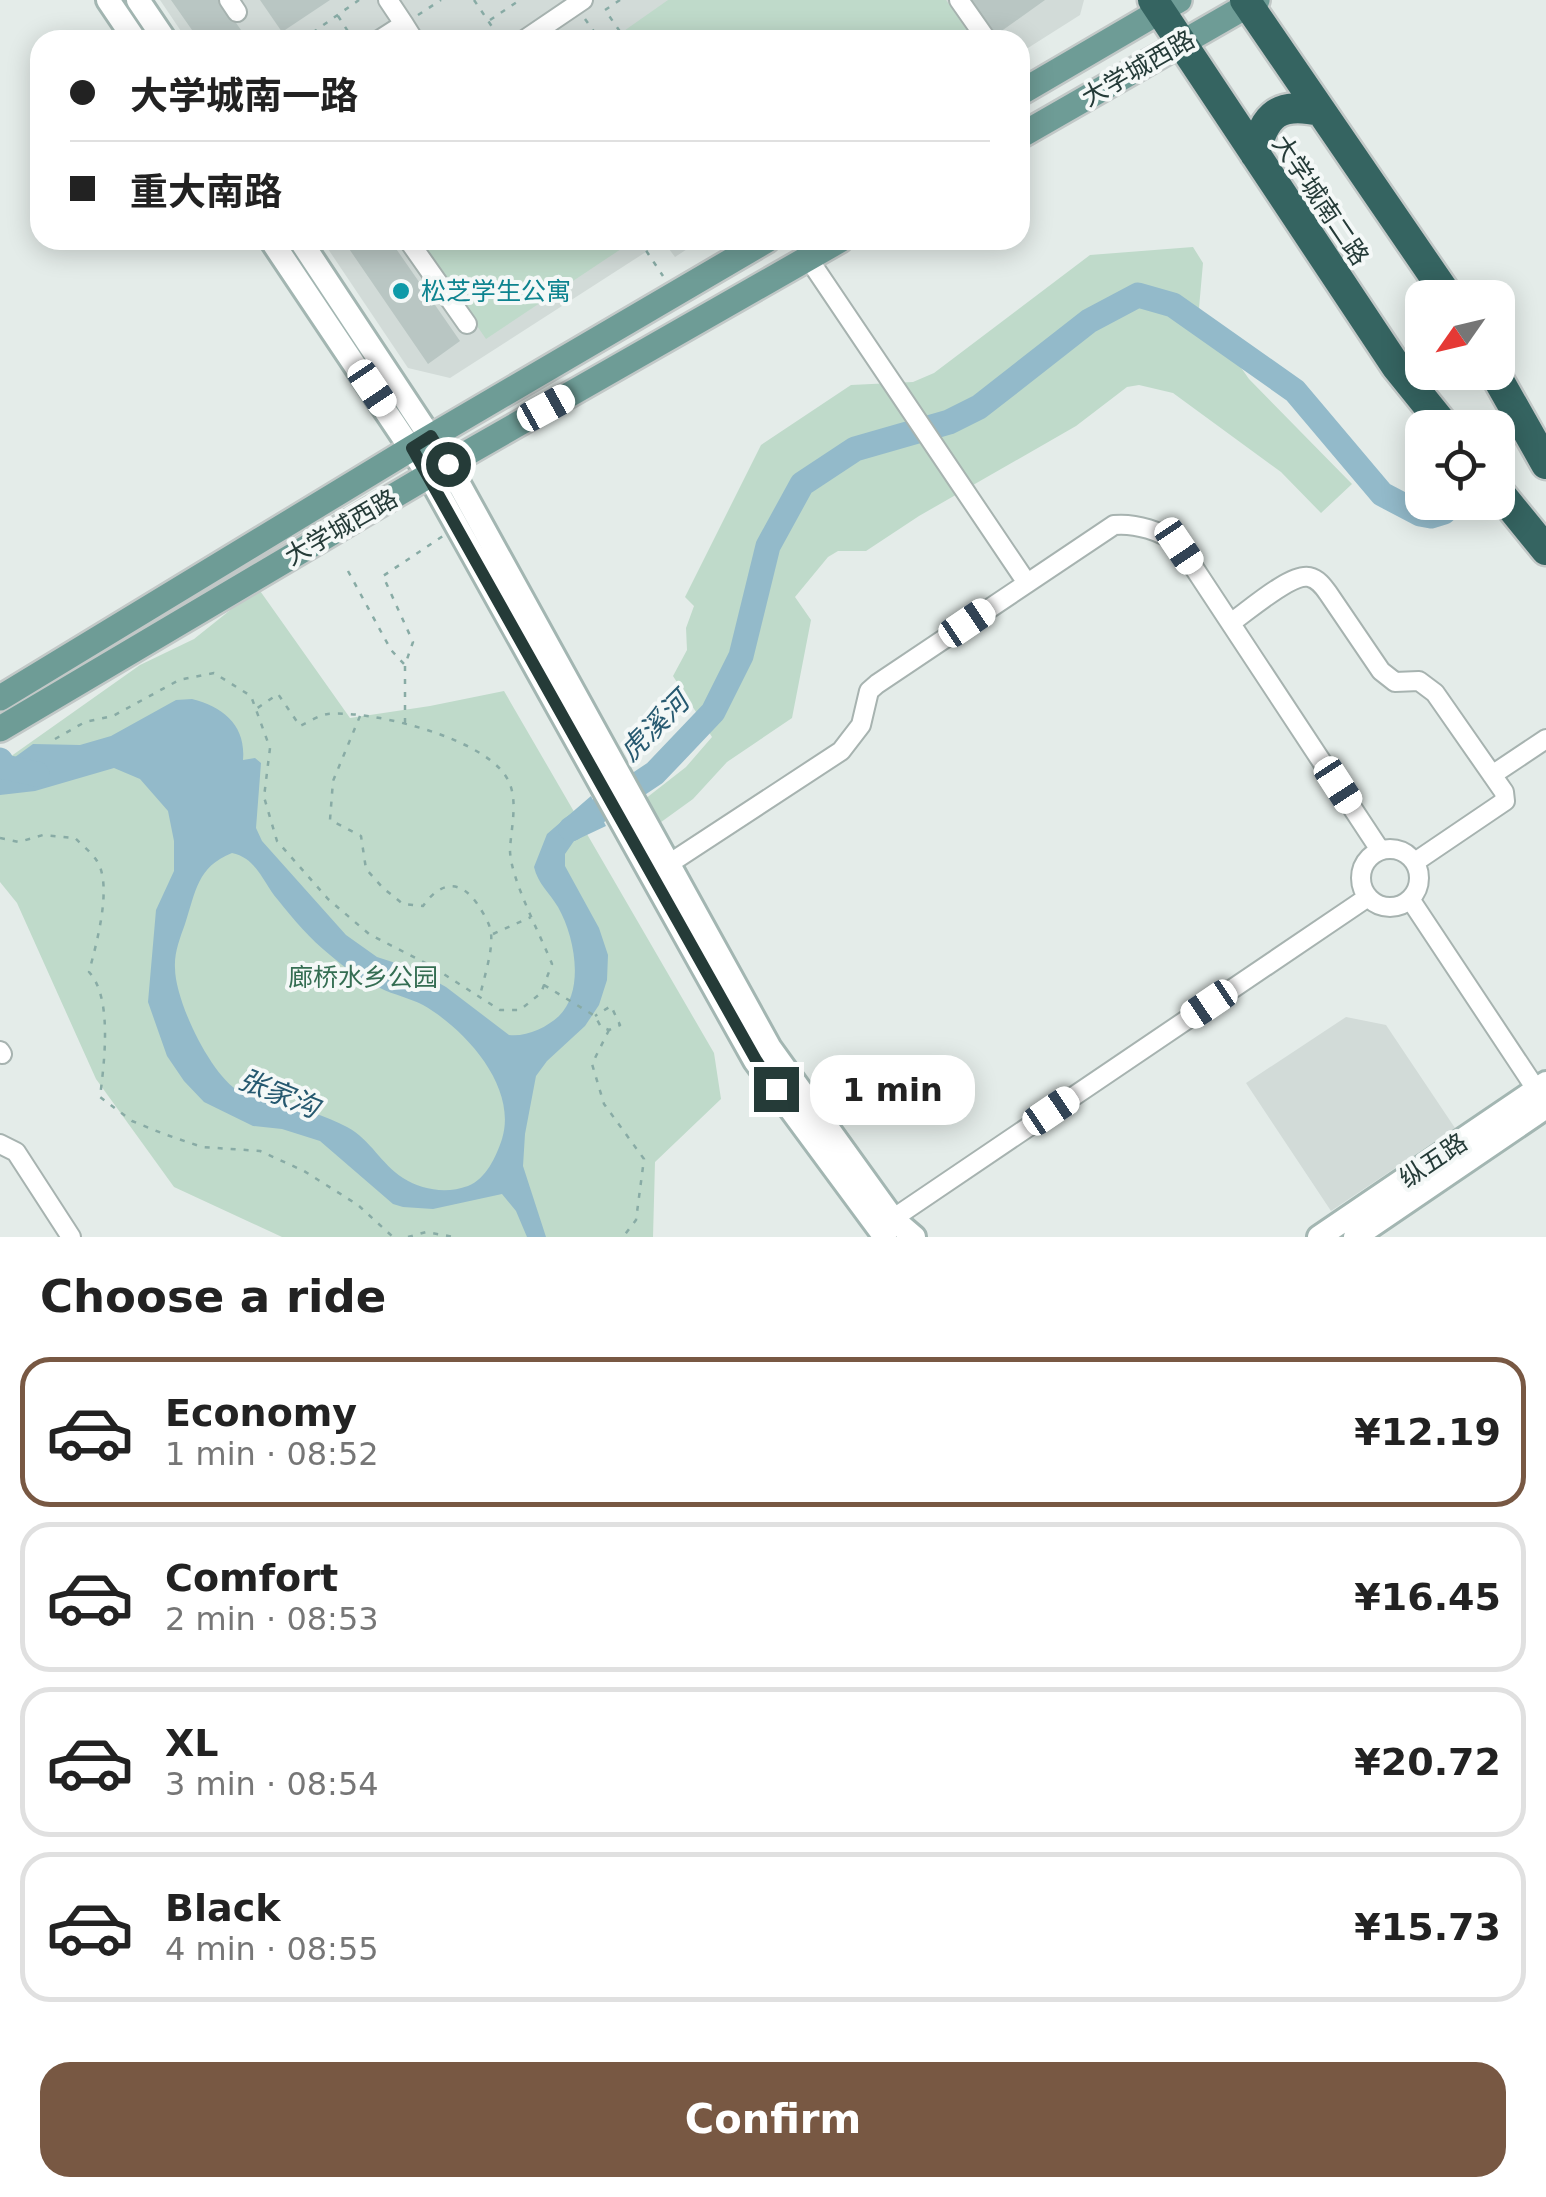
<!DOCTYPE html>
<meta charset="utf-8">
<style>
:root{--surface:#fff;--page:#f2f2f2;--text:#222;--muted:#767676;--line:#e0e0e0;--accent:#785843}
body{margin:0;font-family:"DejaVu Sans","Noto Sans SC",sans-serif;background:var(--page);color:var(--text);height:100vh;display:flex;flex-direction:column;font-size:38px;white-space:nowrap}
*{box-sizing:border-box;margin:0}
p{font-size:32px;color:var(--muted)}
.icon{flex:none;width:55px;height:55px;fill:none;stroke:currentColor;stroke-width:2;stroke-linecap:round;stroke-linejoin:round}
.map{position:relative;height:1237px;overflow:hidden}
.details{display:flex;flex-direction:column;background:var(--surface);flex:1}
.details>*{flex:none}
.guide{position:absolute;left:30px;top:30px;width:1000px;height:220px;border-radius:30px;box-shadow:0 5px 25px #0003;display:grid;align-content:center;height:220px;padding:0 40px;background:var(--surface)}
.needle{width:65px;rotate:236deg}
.buttons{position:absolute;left:1405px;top:280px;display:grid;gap:20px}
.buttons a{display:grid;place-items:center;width:110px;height:110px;border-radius:20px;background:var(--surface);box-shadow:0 5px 25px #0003;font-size:50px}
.end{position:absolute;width:45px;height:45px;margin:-22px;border:12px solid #253b38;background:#fff;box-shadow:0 0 0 5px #fff}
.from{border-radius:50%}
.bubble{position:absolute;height:70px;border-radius:30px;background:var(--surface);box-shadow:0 5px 25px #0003;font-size:32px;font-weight:600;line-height:70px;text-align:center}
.car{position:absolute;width:30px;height:60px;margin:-30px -15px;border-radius:12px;box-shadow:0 0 8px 2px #0007;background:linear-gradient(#fff 24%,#345 0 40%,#fff 0 76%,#345 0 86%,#fff 0)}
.guide b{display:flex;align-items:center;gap:35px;height:95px;font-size:38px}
.guide b+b{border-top:2px solid var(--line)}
.guide i{width:25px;height:25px;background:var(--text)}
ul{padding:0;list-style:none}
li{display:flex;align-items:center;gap:30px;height:150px;margin:0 20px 15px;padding:0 20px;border:5px solid var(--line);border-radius:30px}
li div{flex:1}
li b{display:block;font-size:38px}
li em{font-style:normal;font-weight:600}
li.selected{border-color:var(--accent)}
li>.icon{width:90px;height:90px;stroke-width:1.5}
h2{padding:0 40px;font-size:45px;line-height:120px}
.action{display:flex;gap:20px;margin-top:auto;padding:20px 40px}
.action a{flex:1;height:115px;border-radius:30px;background:var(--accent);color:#fff;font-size:40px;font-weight:600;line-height:115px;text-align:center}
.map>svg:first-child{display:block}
</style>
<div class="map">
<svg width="1546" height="1237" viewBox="0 0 1546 1237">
<rect width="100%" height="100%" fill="#e4ece9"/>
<path fill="#d2dbd8" d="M160,0H1084L1080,15L1020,53V40H187Z
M322,240H701L675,257L663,241L450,378L408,368Z
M1346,1017L1386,1025L1455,1128L1331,1211L1246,1083Z"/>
<path fill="#bfdaca" d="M668,0H946L969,33L967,40H611Z
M439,240H615L621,249L486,339L425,250Z
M1193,247L1203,263L1199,308L1249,379L1352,484L1321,513L1281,472L1173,393L1139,385L1127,387L1076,426L919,516L866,551H838L828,557L795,597L811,620L792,718L727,762L693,799L657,825L645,799L686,767L712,737L673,676L687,650L686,628L694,606L685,597L761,445L851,385L913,382L934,373L1090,255Z
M258,588L350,718L430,706L504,691L714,1053L721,1099L655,1162L653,1237H282L174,1187L96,1079L17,903L0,882V764L140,665L194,639Z"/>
<path fill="#93baca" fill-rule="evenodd" d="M192,699C224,707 246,726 243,760L255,758L261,763L256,828L262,841L346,935L377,957L414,969L446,987L509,1035C526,1037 546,1028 559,1016C585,990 575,937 558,907C549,892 538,884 534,867L547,834L591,796L606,826L574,841L565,854V866L599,928L608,955L607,980L599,1005L585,1026L547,1061L536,1076L525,1134L523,1166L546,1237H527L516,1211L502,1194L433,1209L403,1207L393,1204L320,1141L282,1129L253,1126L204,1102L184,1081L167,1056L148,1002L156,910L174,871V841L168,811L140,779L114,768L35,791L0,795V768L33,744L80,745L111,736L176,700ZM232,853C257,858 263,883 278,900C294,920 310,939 330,955C345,968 362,980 380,988C394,995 410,998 423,1005C465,1029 518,1087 502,1139C496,1157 486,1179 468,1186C446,1194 422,1190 403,1178C381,1164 371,1140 347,1127C326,1116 300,1108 276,1102C263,1099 251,1098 240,1092C211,1076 175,1001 175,968C174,953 180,938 185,924C196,891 197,867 232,853Z"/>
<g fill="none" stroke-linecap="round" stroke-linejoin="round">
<path stroke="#93baca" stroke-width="25" d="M0,760L5,767L37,774
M571,829L655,773L713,712L741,656L768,546L802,484L855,449L949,422L979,407L1089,321L1138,295L1173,305L1295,391L1382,494L1420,514L1431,516L1444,512"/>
</g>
<path fill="#b9c6c3" d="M171,0H220L248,40H199Z
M260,0H330L282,32Z
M967,0H1045L993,37Z
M343,240H390L460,341L428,364Z"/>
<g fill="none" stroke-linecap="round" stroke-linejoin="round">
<g stroke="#a7b3b0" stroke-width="22">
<path id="street" d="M229,0L237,12
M388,0L404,24
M959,0L987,40
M379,40L404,24L414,40
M524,40L583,0
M408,240L467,324
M808,258L1027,583
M1232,622C1248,611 1291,573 1309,577C1318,579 1323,586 1328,593L1381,671L1395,682L1419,681L1435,693L1504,792L1505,801L1415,862
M1492,775L1546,739
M1361 878a29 29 0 1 1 58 0a29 29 0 1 1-58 0Z
M661,869L841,751L861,725L869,691L877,684L1114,525C1135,523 1163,531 1179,545L1380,850
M1410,899L1536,1089
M0,1051L2,1054
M0,1144L16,1152L71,1237
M885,1224L1368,897"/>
</g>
<g stroke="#a3b6b2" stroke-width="28">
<path id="secondary" d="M108,0L135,40
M138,0L165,40
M271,240L429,476L755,1061L885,1237
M300,240L448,464L770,1048L893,1219L914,1237
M1319,1237L1546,1083
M1355,1237L1546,1107"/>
</g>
<g stroke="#c2c8c7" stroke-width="30">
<path id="primary" d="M1020,93L1179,0
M1020,136L1257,0
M0,698L412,448L767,240
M0,729L448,464L840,240"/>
</g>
<g stroke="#c2c8c7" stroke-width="35">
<path id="highway" d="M1153,0L1396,366L1446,428
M1245,0L1449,298
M1255,154C1265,113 1279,102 1321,111
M1494,372L1546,464
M1498,491L1546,550"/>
</g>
<path stroke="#88aba5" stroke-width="2.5" stroke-dasharray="5 8" stroke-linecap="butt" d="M474,0L501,40
M620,0L605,10L621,33
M418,15L441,0
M338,16L351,36L345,40
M585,19L600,40
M490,20L520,0
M302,40L359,0
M639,240L663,276
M348,571L391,650L404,664
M360,716L333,781L330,820L361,836L366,869L383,888L403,904L423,906C440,882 460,878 478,905C483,913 490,923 491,933C493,952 484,977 480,996
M405,723V665L413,642L383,576L443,536
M55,739L85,722L113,716L179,680L214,673L251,696L270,748L264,797L277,841L328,899L369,934L431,966L500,1010H520L541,993L552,964C541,936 510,878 510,850C511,826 520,796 505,775C479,737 372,710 328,714C319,715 309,722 300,726L278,694L256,709
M0,838L19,842L43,835L75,838C82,845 92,853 97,861C113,886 96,945 89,972C113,998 104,1064 100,1097L132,1121L164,1134L202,1147L260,1151L304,1171L358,1205L393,1237
M493,934L531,917
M544,985L595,1016L601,1027L609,1030L620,1025L611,1006L595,1016
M609,1030L592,1064L604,1104L644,1159L636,1220L623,1237
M408,1237L426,1232L454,1237"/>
<use href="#street" stroke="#fff" stroke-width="18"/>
<use href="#secondary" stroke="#fff" stroke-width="22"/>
<use href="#primary" stroke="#6e9c96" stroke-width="25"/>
<use href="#highway" stroke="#356461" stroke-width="30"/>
</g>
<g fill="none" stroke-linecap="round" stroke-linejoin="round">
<path stroke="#253b38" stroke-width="12" d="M448,464L431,436L412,448L756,1060L776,1089"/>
</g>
<circle fill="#0f9aa8" stroke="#f4f8f7" stroke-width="4" cx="401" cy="291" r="10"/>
<g text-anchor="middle" stroke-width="8" stroke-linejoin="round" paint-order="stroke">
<g font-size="25" fill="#253b38" stroke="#f4f8f7">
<text transform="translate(1138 68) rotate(-30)" y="9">大学城西路</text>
<text transform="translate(1321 200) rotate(56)" y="9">大学城南二路</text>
<text transform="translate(341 527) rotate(-30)" y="9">大学城西路</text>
<text transform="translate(1433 1160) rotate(-34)" y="9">纵五路</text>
</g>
<g font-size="25" fill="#0d838f" stroke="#f4f8f7" text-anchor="start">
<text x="421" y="300">松芝学生公寓</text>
</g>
<g font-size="25" fill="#346d52" stroke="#f4f8f7">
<text x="363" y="986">廊桥水乡公园</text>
</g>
<g font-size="28" font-style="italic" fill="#265970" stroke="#f4f8f7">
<text transform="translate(654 726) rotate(-45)" y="10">虎溪河</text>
<text transform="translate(279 1093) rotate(22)" y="10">张家沟</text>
</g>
</g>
</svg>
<div class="buttons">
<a><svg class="needle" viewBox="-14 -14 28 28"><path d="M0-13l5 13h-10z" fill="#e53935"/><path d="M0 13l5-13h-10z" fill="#767676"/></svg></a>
<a><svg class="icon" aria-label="locate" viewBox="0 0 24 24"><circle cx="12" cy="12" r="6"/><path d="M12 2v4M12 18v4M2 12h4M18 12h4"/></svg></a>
</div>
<i class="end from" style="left:448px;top:464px"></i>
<i class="end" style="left:776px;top:1089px"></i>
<div class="bubble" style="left:810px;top:1055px;width:165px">1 min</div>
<i class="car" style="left:372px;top:388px;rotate:146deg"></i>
<i class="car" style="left:546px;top:408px;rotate:61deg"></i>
<i class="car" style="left:1179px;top:546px;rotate:146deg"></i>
<i class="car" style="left:967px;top:623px;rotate:56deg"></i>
<i class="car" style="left:1338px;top:785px;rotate:147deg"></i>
<i class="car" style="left:1209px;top:1004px;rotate:236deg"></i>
<i class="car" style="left:1051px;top:1111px;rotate:56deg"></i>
<div class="guide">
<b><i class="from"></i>大学城南一路</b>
<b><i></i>重大南路</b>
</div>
</div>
<section class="details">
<h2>Choose a ride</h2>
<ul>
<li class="selected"><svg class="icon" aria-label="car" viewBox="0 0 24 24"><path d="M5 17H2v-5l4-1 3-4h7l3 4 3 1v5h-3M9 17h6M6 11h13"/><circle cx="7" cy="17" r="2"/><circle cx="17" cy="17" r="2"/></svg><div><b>Economy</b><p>1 min · 08:52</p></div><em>¥12.19</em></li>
<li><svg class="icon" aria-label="car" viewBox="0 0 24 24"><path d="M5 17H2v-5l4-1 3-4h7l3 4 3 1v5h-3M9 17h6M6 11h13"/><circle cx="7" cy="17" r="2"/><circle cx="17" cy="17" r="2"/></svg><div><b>Comfort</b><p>2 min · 08:53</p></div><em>¥16.45</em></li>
<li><svg class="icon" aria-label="car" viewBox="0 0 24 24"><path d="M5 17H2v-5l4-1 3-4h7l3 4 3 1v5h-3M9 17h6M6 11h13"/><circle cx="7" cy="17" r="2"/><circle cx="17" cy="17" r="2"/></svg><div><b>XL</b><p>3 min · 08:54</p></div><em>¥20.72</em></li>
<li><svg class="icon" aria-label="car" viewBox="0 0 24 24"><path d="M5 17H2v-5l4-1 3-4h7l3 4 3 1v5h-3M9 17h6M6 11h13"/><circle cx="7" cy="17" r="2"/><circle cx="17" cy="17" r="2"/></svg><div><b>Black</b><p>4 min · 08:55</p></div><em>¥15.73</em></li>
</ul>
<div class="action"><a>Confirm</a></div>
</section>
